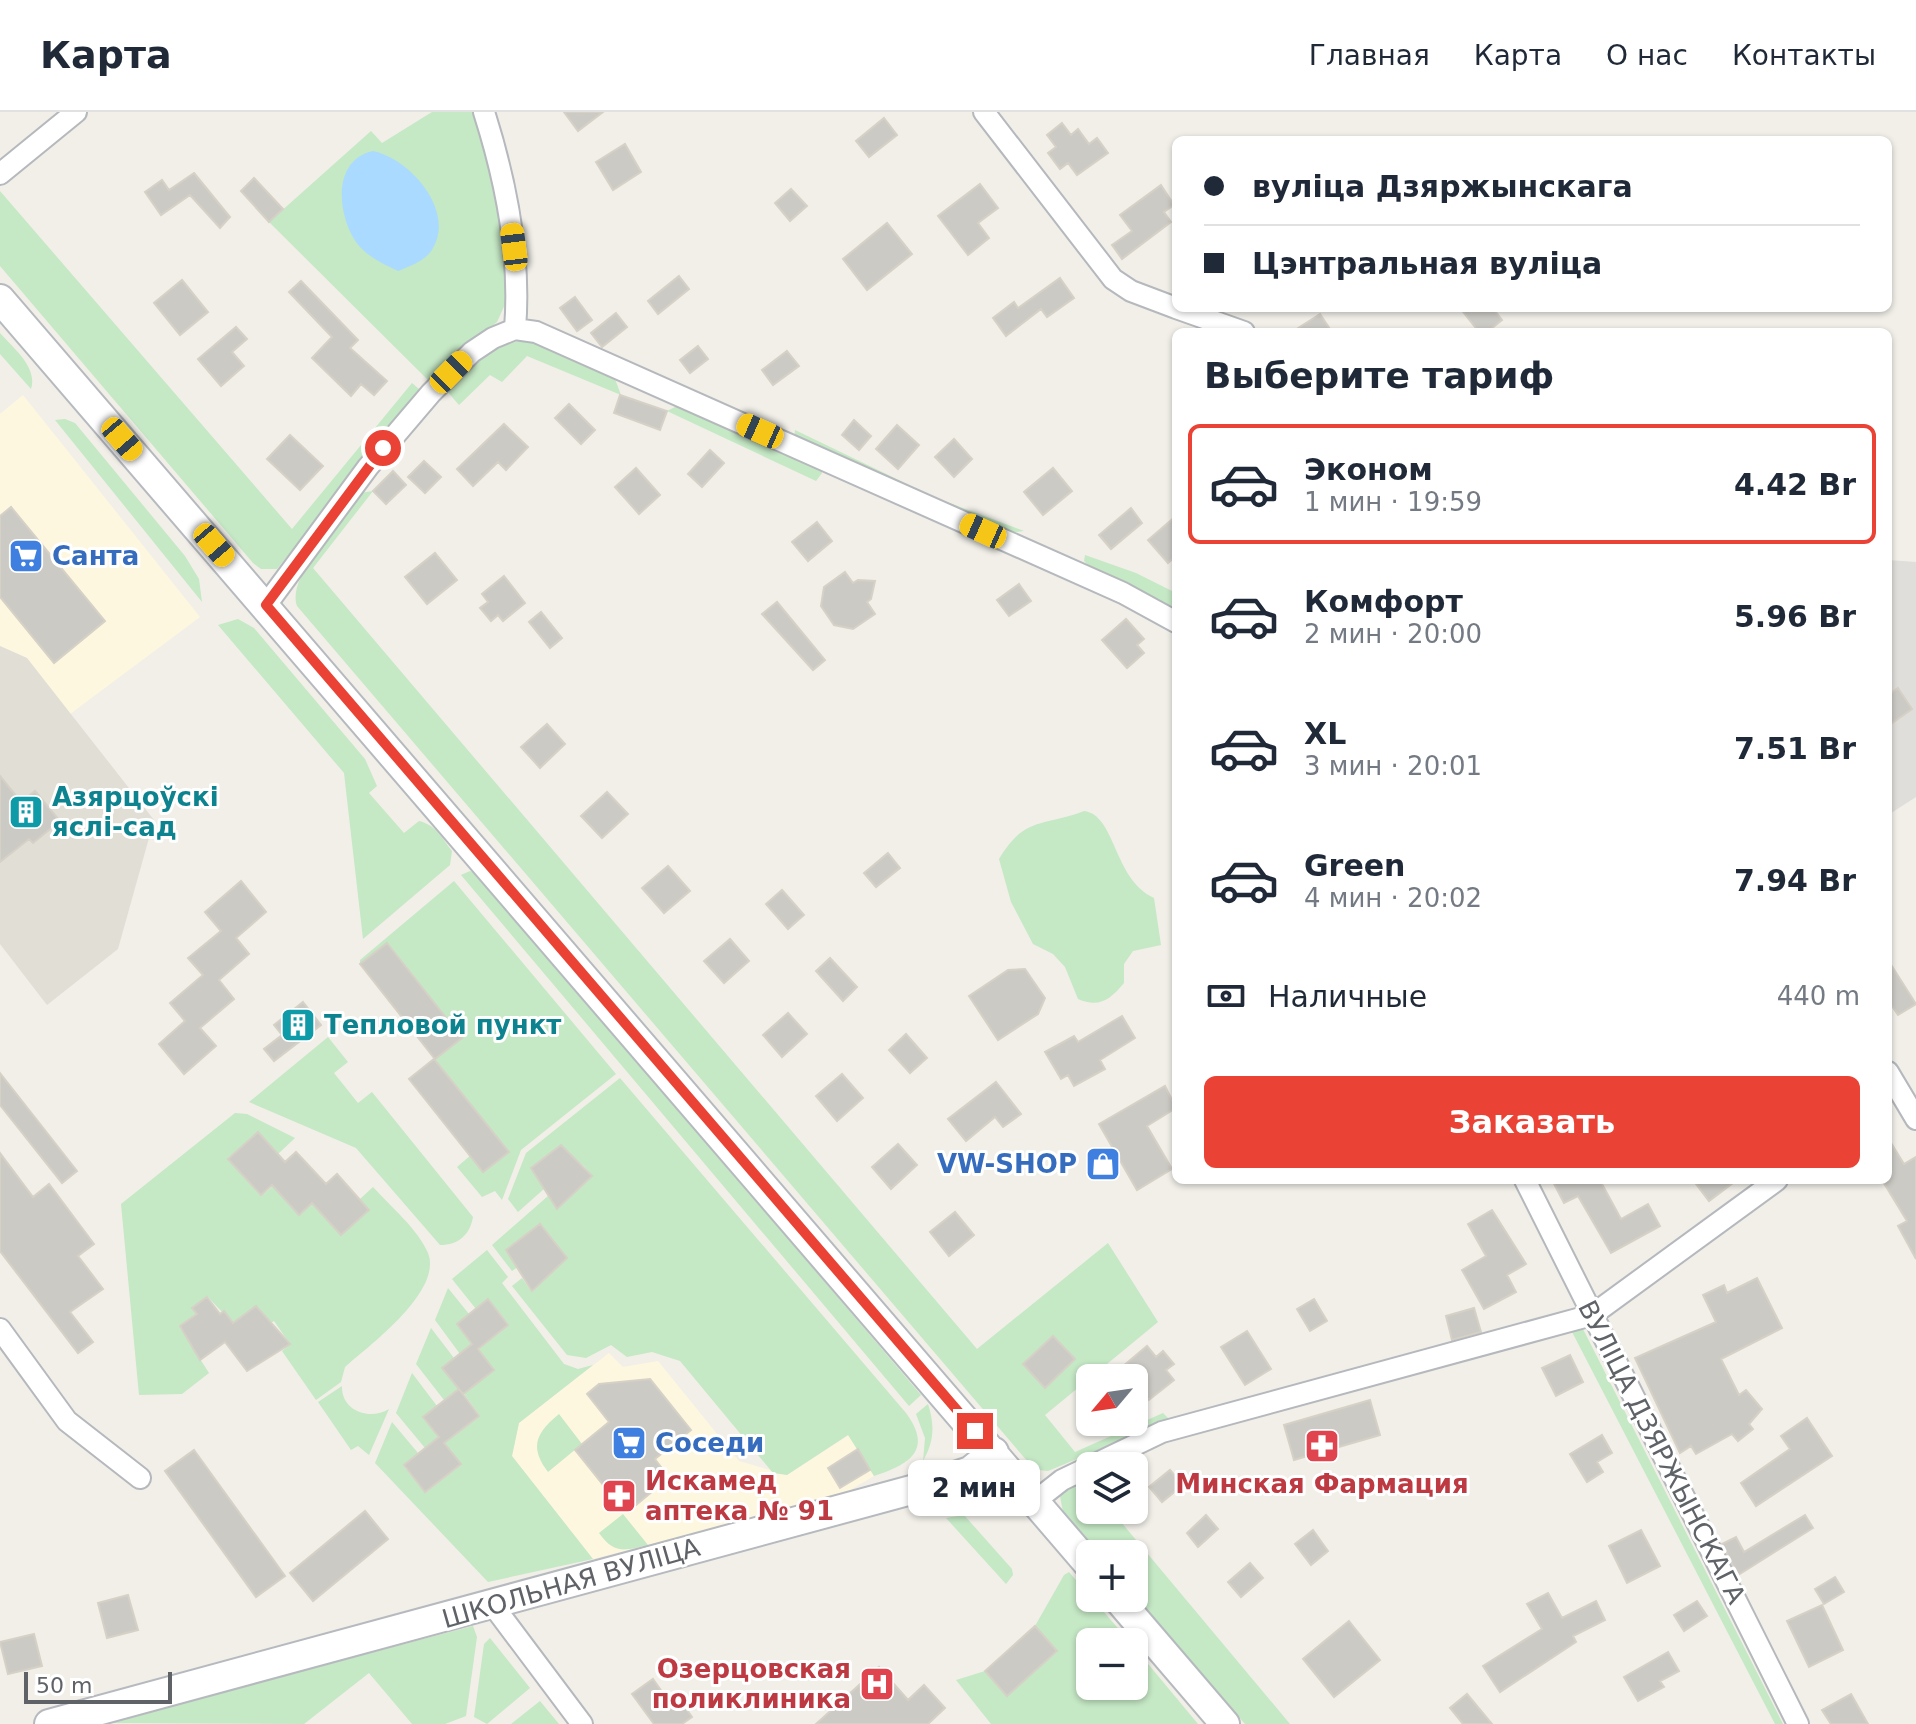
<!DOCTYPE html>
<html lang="ru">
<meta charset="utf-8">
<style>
:root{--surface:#fff;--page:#f2f2f3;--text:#1f2937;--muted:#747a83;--line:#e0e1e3;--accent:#ea4335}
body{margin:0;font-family:"DejaVu Sans",sans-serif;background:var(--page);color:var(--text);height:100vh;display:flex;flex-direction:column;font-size:30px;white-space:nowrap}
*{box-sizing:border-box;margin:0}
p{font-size:26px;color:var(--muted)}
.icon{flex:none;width:44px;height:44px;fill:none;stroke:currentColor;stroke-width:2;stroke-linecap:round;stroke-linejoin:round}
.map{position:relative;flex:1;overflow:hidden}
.drawer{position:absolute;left:1172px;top:216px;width:720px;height:856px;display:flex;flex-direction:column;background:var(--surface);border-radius:12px;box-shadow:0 2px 6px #0004}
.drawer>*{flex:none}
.banner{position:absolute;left:1172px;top:24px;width:720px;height:176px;border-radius:12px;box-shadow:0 2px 6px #0004;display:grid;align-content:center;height:176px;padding:0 32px;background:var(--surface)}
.needle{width:52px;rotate:241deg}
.fabs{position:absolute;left:1076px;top:1252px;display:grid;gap:16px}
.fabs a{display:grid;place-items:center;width:72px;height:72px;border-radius:12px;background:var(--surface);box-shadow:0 2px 6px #0004;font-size:40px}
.scale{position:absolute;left:24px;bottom:20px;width:148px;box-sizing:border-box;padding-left:8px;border:4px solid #5f6368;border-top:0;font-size:22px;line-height:28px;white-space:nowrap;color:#5f6368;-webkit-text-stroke:6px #fff;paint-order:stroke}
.end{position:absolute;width:36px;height:36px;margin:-18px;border:10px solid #ea4335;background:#fff;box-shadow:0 0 0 4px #fff}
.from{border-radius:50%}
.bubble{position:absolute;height:56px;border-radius:12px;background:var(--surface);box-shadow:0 2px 6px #0004;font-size:26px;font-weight:700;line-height:56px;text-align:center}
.car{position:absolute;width:24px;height:48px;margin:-24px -12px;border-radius:10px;box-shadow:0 0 6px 2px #0007;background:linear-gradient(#f5c518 24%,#345 0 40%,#f5c518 0 76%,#345 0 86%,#f5c518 0)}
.banner b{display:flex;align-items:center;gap:28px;height:76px;font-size:30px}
.banner b+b{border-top:2px solid var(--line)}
.banner i{width:20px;height:20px;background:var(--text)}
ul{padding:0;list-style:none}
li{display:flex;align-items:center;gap:24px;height:120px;margin:0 16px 12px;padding:0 16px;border:4px solid transparent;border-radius:12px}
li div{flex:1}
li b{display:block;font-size:30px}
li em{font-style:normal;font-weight:700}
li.current{border-color:var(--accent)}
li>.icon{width:72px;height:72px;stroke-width:1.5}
h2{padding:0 32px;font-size:36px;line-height:96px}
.pay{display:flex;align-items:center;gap:20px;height:88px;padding:0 32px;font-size:30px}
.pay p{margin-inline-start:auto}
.cta{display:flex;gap:16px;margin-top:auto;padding:16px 32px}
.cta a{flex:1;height:92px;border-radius:12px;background:var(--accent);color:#fff;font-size:32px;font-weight:700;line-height:92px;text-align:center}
header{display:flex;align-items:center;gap:48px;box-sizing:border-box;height:112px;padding:0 40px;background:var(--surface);border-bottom:2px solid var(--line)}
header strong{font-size:38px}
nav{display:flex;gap:44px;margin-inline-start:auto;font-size:28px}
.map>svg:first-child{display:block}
</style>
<header>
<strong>Карта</strong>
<nav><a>Главная</a><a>Карта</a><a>О нас</a><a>Контакты</a></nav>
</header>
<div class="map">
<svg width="1916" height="1612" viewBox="0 0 1916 1612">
<rect width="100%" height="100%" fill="#f1efe8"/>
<path fill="#fef7e0" d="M23,283L200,505L70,602L27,546L0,534V302Z
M609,1241L623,1255L658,1249L739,1349L787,1363L849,1323L874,1364L840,1384L593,1447L512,1344L519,1311Z"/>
<path fill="#e0deda" d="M1888,448L1916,450V685L1888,703Z"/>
<path fill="#e1ded6" d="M0,534L27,546L154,708L118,837L47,893L0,832Z"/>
<path fill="#c5e8c5" d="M432,0H477L504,110L507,188L497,210L428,268L269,110L371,19L382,31Z
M0,79L292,417L412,271L419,277V281L277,457H261L253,451L0,154Z
M0,221C13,236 38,255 31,277L0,242Z
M524,227L604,260L615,267L621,283L527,244L502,270L490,263L459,293L446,278L486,240Z
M679,293L821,355L822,361L816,369L667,299Z
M65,307L75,311L185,444L199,467L202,490L55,308Z
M795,318L934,385L1024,419L1007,421L794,327Z
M373,379L313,456L977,1237L1108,1131L1158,1210L1045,1303L1075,1340L1163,1301L1170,1308L1048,1359L1038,1358L1028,1350L297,494C286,465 343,405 360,381Z
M1085,443L1136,461L1176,481V497L1088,453L1084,449Z
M238,507L254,516L365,647L377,674L369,681L404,721L419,709C436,713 442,726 452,739L450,753L363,827L344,661L218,513Z
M1084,699C1116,703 1113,767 1154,786L1161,833L1133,839L1124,852V871C1110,888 1099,896 1078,887L1065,855L1053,842L1033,832L1011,790L999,747C1025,704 1042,715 1084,699Z
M470,759L479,763L921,1283L909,1294L461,763Z
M454,769L616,962L521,1038L502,1088L495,1079L482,1085L457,1055L471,1043L508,1039L435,947L461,926L386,832L360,852V848Z
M328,925L348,950L334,961L358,991L372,980L473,1105C470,1123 458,1133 440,1133L356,1036L249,990Z
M620,966L906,1301C934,1339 908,1353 874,1364L848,1323L787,1363L773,1361L680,1249L652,1240L627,1245L611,1233L586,1246L567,1243L512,1174L522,1166L532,1180L567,1146L536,1115L505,1138L518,1155L512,1159L492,1133L548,1084L558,1097L592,1064C582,1049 572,1047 561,1033L531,1056L545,1076L518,1100L508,1087L526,1041Z
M235,1001L247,1002L295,1026L278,1042L258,1020L228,1046L261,1084L273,1074L299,1103L313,1091L341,1123L369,1098L360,1087L373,1075C390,1094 418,1117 428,1141C443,1179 370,1233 345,1255L341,1270L316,1288L282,1239L290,1232L274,1209L269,1212L256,1194L240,1206L236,1215L207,1184L192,1196L196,1202L179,1214L209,1261L182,1282L139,1283L121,1092Z
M487,1138L508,1165L502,1171L564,1252L578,1257L593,1253L519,1311L512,1344L593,1447L488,1470L375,1351L392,1310L418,1341L403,1353L425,1381L461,1353L445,1331L480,1304L464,1282L494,1258L479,1237L509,1213L488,1187L476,1197L452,1167Z
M448,1176L469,1202L457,1212L472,1231L460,1242L435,1208Z
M1582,1215L1783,1612H1775L1571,1218Z
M431,1216L454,1246L442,1256L459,1277L444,1288L416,1252Z
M412,1261L437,1294L423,1305L439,1325L425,1336L396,1301Z
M342,1274C341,1299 370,1309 389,1297L369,1343L358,1334L351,1338L318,1290Z
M928,1292C935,1313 934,1330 923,1349L925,1326L916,1302Z
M559,1302L582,1332L548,1360C529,1335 536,1321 559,1302Z
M1090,1362V1398H1111L1290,1612H1245L1134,1483V1442H1099L1063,1400L1060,1384Z
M623,1402L648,1433C624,1439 614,1442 599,1421Z
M964,1403L1012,1457L1013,1463L1006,1472L946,1406Z
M1069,1460L1130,1530H1090V1574H1134V1535L1198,1612H991L956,1568L985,1559L1007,1583L1057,1540L1035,1514L1064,1463Z
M473,1514L477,1525L466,1604L445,1612H412L369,1561L304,1612L101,1611Z
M490,1526L530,1576L487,1612L474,1605L484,1532Z
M540,1589L559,1612H511Z"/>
<path fill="#aadaff" d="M373,39C410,47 455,98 433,136C426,149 410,154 398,159C383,152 366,144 356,130C337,102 332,48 373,39Z"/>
<path fill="#cccac5" stroke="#d6d1c6" stroke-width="2" d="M564,0H603L578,19Z
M884,6L897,23L869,45L856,29Z
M1062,11L1071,23L1078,17L1089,32L1097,26L1108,41L1077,63L1068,51L1060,57L1048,41L1056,35L1047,23Z
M625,32L641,60L613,78L596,50Z
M194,61L230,105L220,116L190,83L161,103L145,80L162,68L169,78Z
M254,66L283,97L269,110L241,79Z
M980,72L998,96L978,111L989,126L968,143L938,104Z
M1161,73L1174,93L1164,100L1171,110L1122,147L1112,133L1132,119L1120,103Z
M791,77L807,94L790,109L775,91Z
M887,111L912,142L867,178L843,147Z
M679,164L689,177L658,202L648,189Z
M1060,166L1074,186L1047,205L1041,197L1006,224L993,206L1014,190L1018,196Z
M182,168L208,200L180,223L154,191Z
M301,169L358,228L350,236L387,269L374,283L361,272L351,284L312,246L332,225L289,180Z
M575,185L592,208L577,219L560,196Z
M1460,196H1493L1502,208L1487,220H1479Z
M616,201L627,215L602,235L591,221Z
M1320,202L1332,220H1292Z
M236,215L247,227L232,240L244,254L221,274L198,247Z
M698,234L708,247L690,261L680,248Z
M787,239L799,254L773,273L762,258Z
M620,283L667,299L660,318L614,301Z
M569,292L595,318L581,332L555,306Z
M854,308L871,324L859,338L842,323Z
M504,312L528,335L506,358L498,350L473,374L457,357Z
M897,313L919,333L898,357L876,337Z
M290,323L323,354L300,378L267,347Z
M954,327L972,347L954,365L935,345Z
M710,338L724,351L702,375L688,362Z
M424,349L441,365L425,381L408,365Z
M636,356L660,383L639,402L615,375Z
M1053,356L1072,379L1043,403L1024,380Z
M393,359L406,373L386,392L373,379Z
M11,395L105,509L54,551L0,485V404Z
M1131,396L1142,411L1111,437L1099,423Z
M1176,404V444L1168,451L1148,428Z
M817,410L832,429L808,449L792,430Z
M435,441L457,468L427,492L405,465Z
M845,460L853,471L858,468L875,469L871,487L867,490L875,502L853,517L834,513L821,494L824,475Z
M504,464L525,491L503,509L498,503L491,509L480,496L488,490L482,482Z
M1019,472L1031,489L1009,504L997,488Z
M777,490L825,548L813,558L762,502Z
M541,500L562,526L550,536L529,510Z
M1126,507L1144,527L1137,533L1144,541L1127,556L1102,528Z
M1898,576L1912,597L1888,614V583Z
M547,612L565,632L540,656L521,635Z
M0,664L21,690L35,679L60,709L33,731L29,727L0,750Z
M607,680L628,702L602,726L581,704Z
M888,741L900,756L876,775L864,761Z
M668,754L690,779L664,801L642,776Z
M241,769L266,800L236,826L249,842L219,868L234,887L200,916L216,934L184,962L159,932L185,909L170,891L203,863L188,846L221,819L205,800Z
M782,778L804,803L788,817L766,792Z
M730,827L749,849L724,871L704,849Z
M387,831L462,926L435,947L360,852Z
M830,846L857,875L843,889L816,859Z
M1888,848L1916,892L1898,903L1888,888Z
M1025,857L1045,886L1038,902L998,928L969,884L1008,858Z
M303,890L321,913L274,949L264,937L282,923L274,913Z
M788,901L807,922L782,945L763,923Z
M1122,904L1135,926L1100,948L1105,957L1074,974L1068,963L1061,967L1045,940L1074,924L1078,930Z
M906,922L927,946L910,961L889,938Z
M434,947L509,1040L483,1060L409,967Z
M0,961L77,1059L62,1071L0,993Z
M842,962L863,986L837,1009L816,984Z
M996,970L1021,1002L1003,1015L995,1005L966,1029L948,1007Z
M1165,974L1176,996L1147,1014L1172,1057L1137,1078L1099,1012Z
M258,1020L285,1050L296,1040L326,1072L337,1062L369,1098L341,1123L312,1091L299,1103L272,1073L261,1083L228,1047Z
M1888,1026L1904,1052L1916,1045V1147L1898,1114L1907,1109L1882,1068H1888Z
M898,1032L917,1053L891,1077L872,1055Z
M561,1033L592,1064L557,1097L531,1056Z
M0,1041L33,1085L49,1072L94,1132L78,1144L103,1177L70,1200L93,1230L78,1241L0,1139Z
M1552,1068H1609L1602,1072L1621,1107L1648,1092L1660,1114L1611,1141L1578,1084L1564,1091Z
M1693,1068H1737L1709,1089Z
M1492,1098L1526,1152L1507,1163L1516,1180L1484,1197L1462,1158L1486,1144L1468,1112Z
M955,1100L974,1123L949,1144L930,1120Z
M540,1112L567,1146L532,1179L506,1138Z
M1757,1166L1782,1216L1721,1247L1739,1283L1746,1278L1762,1297L1749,1312L1753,1317L1738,1329L1732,1322L1696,1342L1691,1334L1680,1341L1635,1246L1716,1210L1703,1183L1724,1173L1727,1181Z
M207,1185L220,1202L224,1199L233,1211L256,1194L290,1232L247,1259L225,1230L200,1248L180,1214L197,1202L192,1196Z
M488,1187L508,1213L478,1237L494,1258L463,1282L442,1256L472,1232L457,1212Z
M1314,1187L1327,1209L1310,1219L1297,1197Z
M1474,1196L1481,1220L1452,1228L1446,1204Z
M1247,1219L1271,1257L1245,1273L1221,1235Z
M1053,1224L1075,1247L1045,1276L1023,1252Z
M1147,1234L1156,1245L1163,1239L1174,1252L1166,1258L1174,1268L1149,1288L1141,1279L1134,1285V1266L1122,1255Z
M1570,1243L1583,1270L1556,1284L1542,1256Z
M650,1267L691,1318L655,1347L664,1359L653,1367L659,1374L636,1393L630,1385L620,1394L575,1338L609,1310L587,1282L599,1272Z
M459,1277L479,1304L444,1331L461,1352L425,1380L404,1353L439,1325L423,1305Z
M1370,1288L1380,1323L1294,1348L1284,1313Z
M1807,1306L1832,1344L1756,1394L1741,1371L1790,1337L1781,1324Z
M1602,1323L1612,1341L1597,1350L1603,1360L1587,1370L1570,1342Z
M858,1337L870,1358L840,1376L828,1356Z
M194,1338L285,1464L256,1485L165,1359Z
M1170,1358L1183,1373L1162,1390L1149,1375Z
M365,1399L388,1427L313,1489L290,1461Z
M1206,1403L1218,1417L1198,1435L1187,1421Z
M1805,1403L1813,1416L1738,1463L1722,1432L1736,1425L1744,1440Z
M1313,1418L1328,1439L1311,1453L1295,1432Z
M1641,1418L1660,1454L1627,1471L1609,1434Z
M1250,1451L1263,1466L1241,1485L1228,1470Z
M1835,1465L1844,1480L1824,1492L1815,1477Z
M1548,1481L1562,1506L1596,1489L1605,1508L1573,1524L1576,1530L1500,1580L1483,1554L1542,1517L1527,1492Z
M128,1483L138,1518L107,1526L98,1491Z
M1697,1489L1707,1504L1684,1519L1674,1503Z
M1822,1493L1843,1538L1809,1555L1787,1509Z
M1349,1509L1380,1548L1334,1585L1303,1547Z
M1035,1514L1057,1539L1007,1584L985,1559Z
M34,1522L42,1554L8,1562L0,1530Z
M1668,1540L1679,1559L1660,1569L1664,1575L1638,1589L1624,1565Z
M879,1555L908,1588L924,1573L945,1596L928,1612H816Z
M653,1567L668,1588L676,1582L692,1605L682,1612H654L632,1582Z
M1467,1582L1492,1612H1463L1450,1596Z
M1851,1582L1868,1612H1831L1822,1598Z"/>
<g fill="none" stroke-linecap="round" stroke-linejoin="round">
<g stroke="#b5b8bc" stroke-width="24">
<path id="street" d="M484,0C506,69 521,145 515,217
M984,0L1113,167L1131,179L1176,196
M0,62L76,0
M1176,196L1244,220
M266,493L368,355L431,281L472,240L493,226L515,217L536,220L1123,481L1176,510
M1888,960L1916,1007
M1525,1068L1798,1612
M0,1217L67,1309L140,1366
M1034,1390L1062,1368L1162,1320L1592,1203L1777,1068
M492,1492L582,1612"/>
</g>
<g stroke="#b6babf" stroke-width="32">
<path id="secondary" d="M0,187L1090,1454
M1117,1486L1225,1612
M49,1612L926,1374L970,1359L994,1340"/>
</g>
<use href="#street" stroke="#fff" stroke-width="20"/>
<use href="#secondary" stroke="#fff" stroke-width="28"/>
</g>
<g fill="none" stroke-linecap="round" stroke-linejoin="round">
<path stroke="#ea4335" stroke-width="10" d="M383,336L266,493L975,1319"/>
</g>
<defs>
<g id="supermarket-square" transform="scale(1.8)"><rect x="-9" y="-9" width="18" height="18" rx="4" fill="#3f7fe0" stroke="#fff"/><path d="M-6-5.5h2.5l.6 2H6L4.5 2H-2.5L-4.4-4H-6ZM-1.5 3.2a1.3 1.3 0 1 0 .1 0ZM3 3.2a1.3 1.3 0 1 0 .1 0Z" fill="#fff"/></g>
<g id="building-square" transform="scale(1.8)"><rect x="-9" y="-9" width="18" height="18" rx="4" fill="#0f9aa8" stroke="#fff"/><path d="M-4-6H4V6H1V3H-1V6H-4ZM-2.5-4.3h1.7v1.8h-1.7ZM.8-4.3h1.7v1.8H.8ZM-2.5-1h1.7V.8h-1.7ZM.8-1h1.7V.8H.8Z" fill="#fff"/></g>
<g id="shop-square" transform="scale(1.8)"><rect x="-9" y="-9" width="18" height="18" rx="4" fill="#3f7fe0" stroke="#fff"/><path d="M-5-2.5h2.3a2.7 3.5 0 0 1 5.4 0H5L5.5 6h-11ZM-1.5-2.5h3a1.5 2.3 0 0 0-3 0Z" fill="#fff"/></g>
<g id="pharmacy-square" transform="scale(1.8)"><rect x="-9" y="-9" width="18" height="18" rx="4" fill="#e0444e" stroke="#fff"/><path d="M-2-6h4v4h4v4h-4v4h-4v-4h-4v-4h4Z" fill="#fff"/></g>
<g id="hospital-square" transform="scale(1.8)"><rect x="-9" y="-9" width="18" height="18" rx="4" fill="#e0444e" stroke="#fff"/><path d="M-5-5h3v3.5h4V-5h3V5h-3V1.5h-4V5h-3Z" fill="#fff"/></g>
</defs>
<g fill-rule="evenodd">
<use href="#supermarket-square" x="26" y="444"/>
<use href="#building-square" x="26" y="700"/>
<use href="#building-square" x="298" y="913"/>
<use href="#shop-square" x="1103" y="1052"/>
<use href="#supermarket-square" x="629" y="1331"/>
<use href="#pharmacy-square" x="1322" y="1334"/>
<use href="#pharmacy-square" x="619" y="1384"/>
<use href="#hospital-square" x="877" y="1572"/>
</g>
<g text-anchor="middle" stroke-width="6" stroke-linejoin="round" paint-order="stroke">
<g font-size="26" font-weight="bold" fill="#366cbe" stroke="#fff" text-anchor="start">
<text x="52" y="453">Санта</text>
<text x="1077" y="1061" text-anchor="end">VW-SHOP</text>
<text x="655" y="1340">Соседи</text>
</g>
<g font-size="26" font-weight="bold" fill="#0d838f" stroke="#fff" text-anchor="start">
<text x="52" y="694">Азярцоўскі<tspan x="52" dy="30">яслі-сад</tspan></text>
<text x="324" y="922">Тепловой пункт</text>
</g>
<g font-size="26" fill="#5f6368" stroke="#fff">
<text transform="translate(1662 1340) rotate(63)" y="9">ВУЛІЦА ДЗЯРЖЫНСКАГА</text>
<text transform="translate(571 1471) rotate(-16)" y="9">ШКОЛЬНАЯ ВУЛІЦА</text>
</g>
<g font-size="26" font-weight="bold" fill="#be3a42" stroke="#fff" text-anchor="start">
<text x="645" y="1378">Искамед<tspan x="645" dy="30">аптека № 91</tspan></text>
<text x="1322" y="1381" text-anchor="middle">Минская Фармация</text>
<text x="851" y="1566" text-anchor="end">Озерцовская<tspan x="851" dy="30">поликлиника</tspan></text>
</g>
</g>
</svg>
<div class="fabs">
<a><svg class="needle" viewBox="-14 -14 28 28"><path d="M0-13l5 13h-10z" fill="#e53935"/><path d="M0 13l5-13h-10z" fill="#747a83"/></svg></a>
<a><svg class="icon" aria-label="layers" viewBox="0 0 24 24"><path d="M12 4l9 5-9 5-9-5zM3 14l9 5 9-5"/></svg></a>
<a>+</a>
<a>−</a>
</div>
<div class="scale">50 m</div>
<i class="end from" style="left:383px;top:336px"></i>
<i class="end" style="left:975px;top:1319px"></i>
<div class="bubble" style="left:908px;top:1348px;width:132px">2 мин</div>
<i class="car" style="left:514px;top:135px;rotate:353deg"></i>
<i class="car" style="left:451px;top:260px;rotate:45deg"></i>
<i class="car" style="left:760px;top:319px;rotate:294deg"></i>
<i class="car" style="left:122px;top:327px;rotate:139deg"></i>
<i class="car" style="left:983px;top:419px;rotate:294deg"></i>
<i class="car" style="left:214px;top:433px;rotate:139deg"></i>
<div class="banner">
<b><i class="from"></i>вуліца Дзяржынскага</b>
<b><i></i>Цэнтральная вуліца</b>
</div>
<section class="drawer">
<h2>Выберите тариф</h2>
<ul>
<li class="current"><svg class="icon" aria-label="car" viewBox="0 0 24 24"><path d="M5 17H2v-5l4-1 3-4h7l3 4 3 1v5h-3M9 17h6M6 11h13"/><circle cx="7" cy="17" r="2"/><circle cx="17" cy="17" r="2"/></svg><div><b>Эконом</b><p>1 мин · 19:59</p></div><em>4.42 Br</em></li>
<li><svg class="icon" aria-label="car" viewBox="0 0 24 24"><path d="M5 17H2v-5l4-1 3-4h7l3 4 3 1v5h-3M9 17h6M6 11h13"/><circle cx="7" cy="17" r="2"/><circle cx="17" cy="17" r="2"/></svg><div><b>Комфорт</b><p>2 мин · 20:00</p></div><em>5.96 Br</em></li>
<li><svg class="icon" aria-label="car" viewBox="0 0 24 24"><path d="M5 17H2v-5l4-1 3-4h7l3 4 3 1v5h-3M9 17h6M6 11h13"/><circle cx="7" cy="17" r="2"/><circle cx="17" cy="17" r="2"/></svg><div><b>XL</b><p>3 мин · 20:01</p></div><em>7.51 Br</em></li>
<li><svg class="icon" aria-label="car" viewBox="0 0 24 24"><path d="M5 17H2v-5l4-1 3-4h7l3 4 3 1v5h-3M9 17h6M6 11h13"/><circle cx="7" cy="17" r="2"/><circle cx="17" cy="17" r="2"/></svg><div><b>Green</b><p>4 мин · 20:02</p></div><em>7.94 Br</em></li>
</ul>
<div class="pay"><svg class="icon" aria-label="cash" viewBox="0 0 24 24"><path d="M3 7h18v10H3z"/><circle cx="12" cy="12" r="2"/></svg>Наличные<p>440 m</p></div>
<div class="cta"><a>Заказать</a></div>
</section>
</div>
